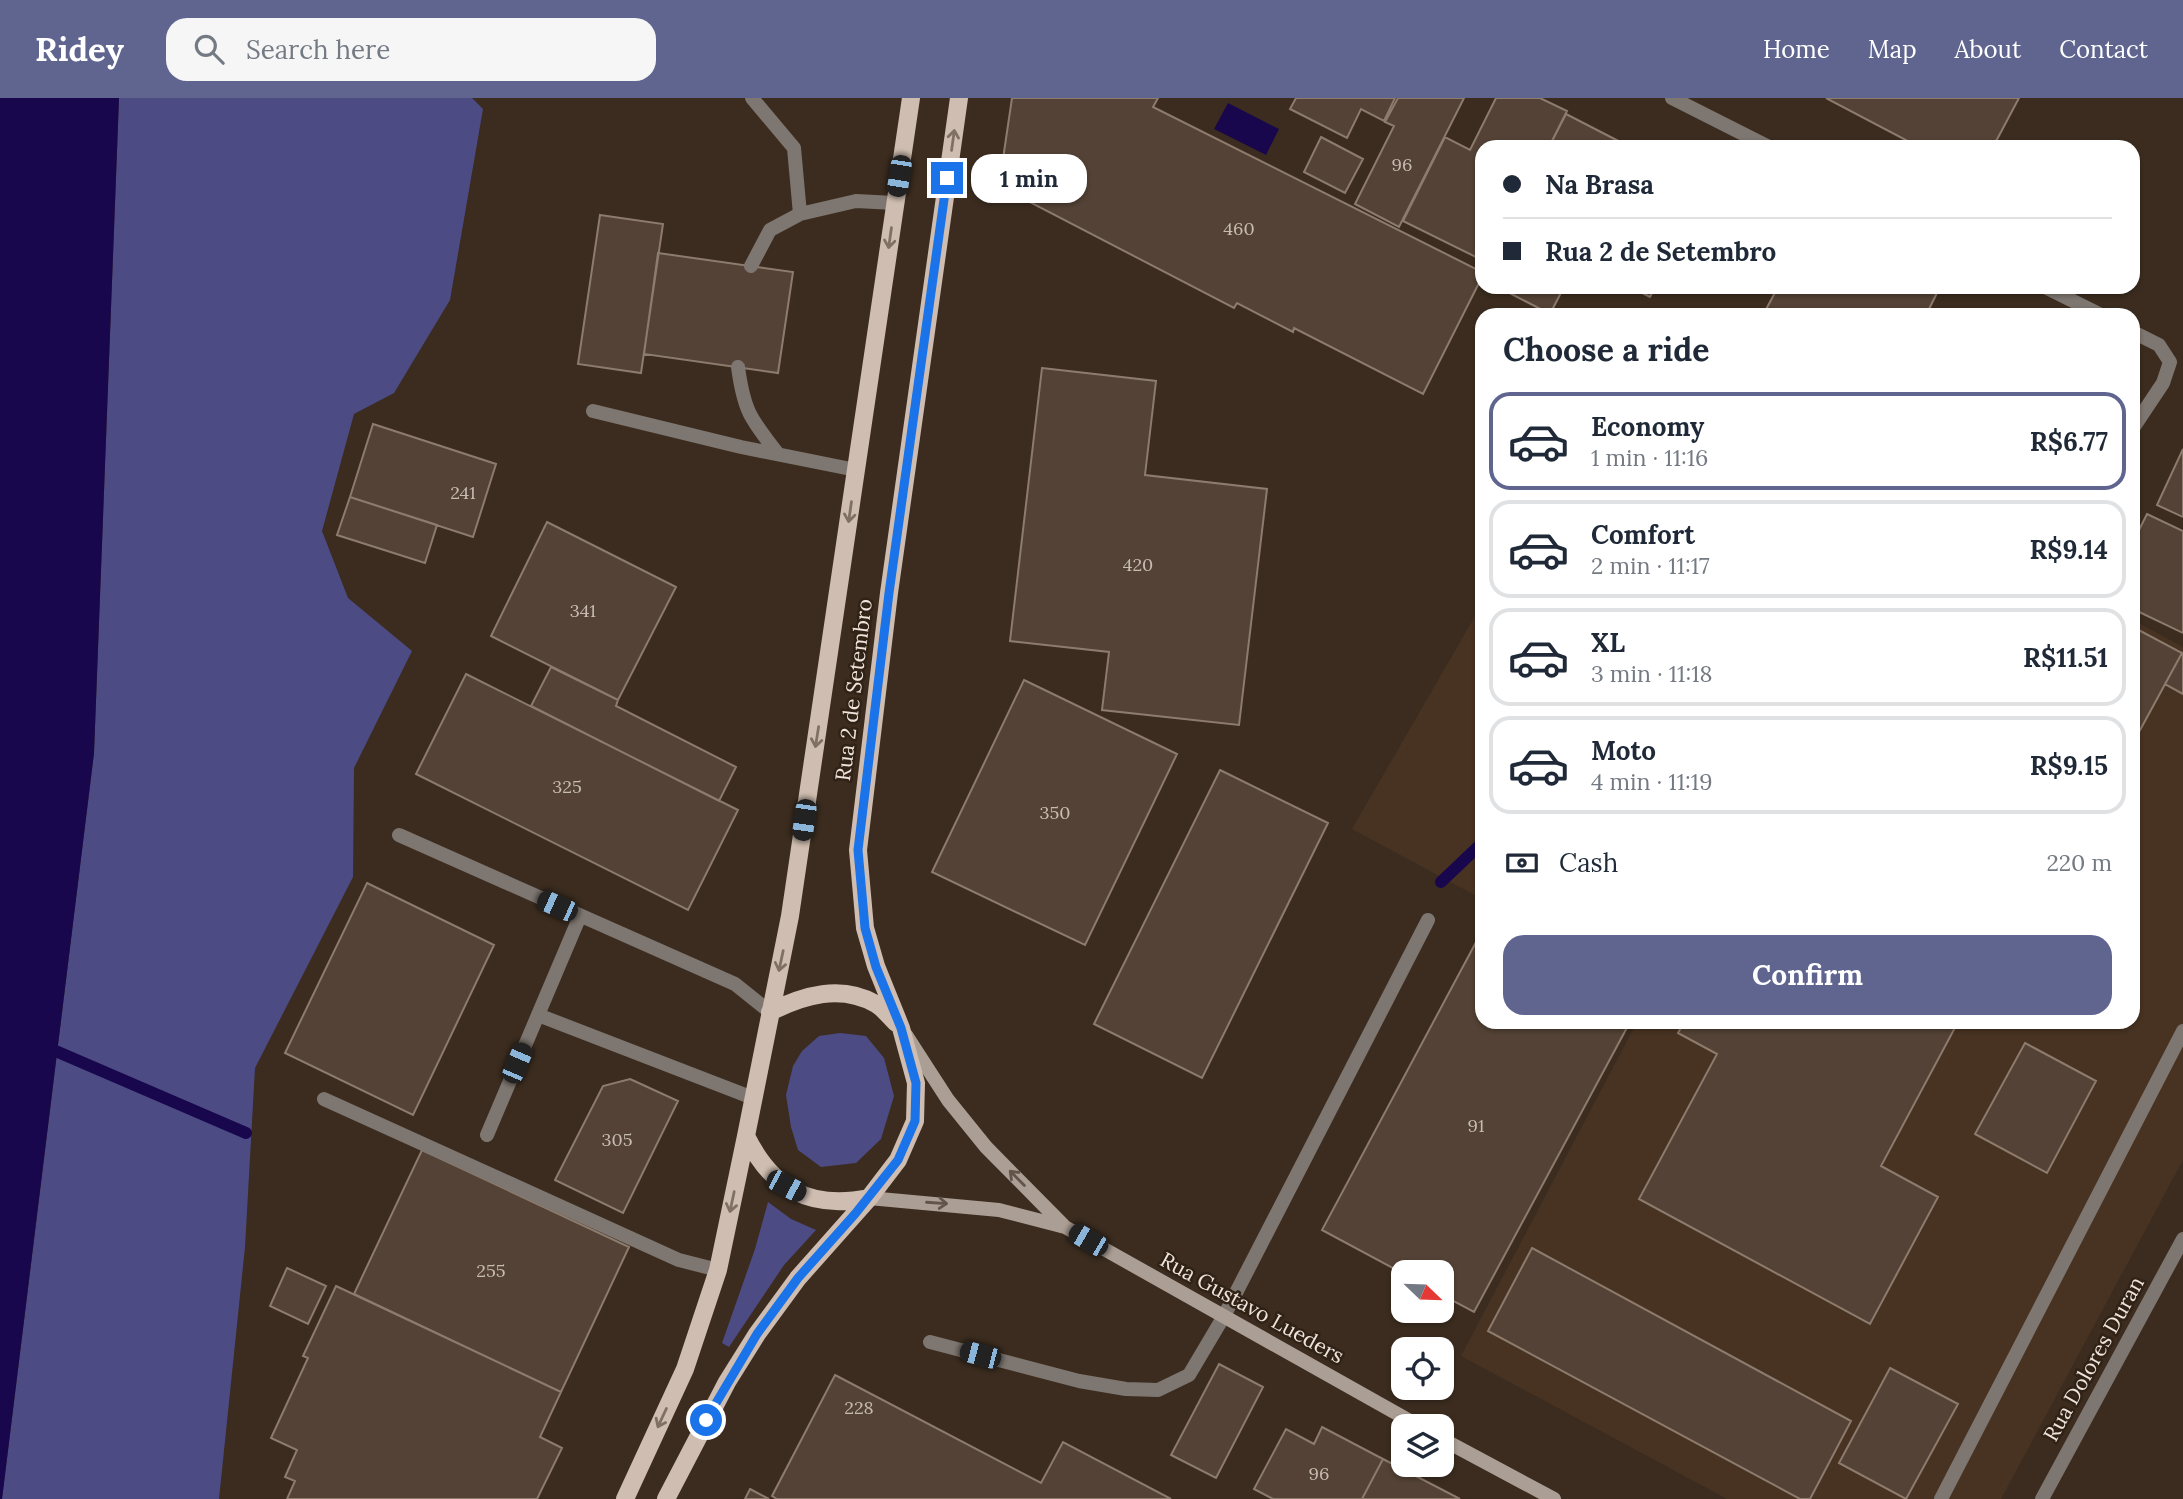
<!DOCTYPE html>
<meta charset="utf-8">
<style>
:root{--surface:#fff;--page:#f6f6f7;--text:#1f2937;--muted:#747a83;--line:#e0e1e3;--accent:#5f658f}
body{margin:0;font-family:Lora,serif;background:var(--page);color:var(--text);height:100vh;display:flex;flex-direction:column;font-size:26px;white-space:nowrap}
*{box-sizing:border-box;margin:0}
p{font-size:23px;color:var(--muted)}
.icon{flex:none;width:38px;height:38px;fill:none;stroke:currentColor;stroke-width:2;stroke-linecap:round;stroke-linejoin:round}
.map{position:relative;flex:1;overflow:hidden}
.sheet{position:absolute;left:1475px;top:210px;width:665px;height:721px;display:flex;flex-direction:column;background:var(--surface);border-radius:21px;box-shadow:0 2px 5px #0004}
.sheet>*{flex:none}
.banner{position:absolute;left:1475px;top:42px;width:665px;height:154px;border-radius:21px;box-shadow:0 2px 5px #0004;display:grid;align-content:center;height:154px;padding:0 28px;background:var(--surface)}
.needle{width:46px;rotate:113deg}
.buttons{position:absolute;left:1391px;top:1162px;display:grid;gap:14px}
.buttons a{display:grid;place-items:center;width:63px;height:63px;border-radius:14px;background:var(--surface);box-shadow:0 2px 5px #0004;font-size:35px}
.end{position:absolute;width:32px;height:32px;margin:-16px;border:9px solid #1a73e8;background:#fff;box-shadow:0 0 0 4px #fff}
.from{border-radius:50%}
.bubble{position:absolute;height:49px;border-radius:21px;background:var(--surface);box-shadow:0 2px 5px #0004;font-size:23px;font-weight:800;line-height:49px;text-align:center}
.car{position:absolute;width:21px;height:42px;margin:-21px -10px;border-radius:9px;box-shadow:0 0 5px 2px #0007;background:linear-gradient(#222 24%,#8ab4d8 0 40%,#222 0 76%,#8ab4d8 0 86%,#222 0)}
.banner b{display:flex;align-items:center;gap:24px;height:66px;font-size:26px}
.banner b+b{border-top:2px solid var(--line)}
.banner i{width:18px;height:18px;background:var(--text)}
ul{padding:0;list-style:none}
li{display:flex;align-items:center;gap:21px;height:98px;margin:0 14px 10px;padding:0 14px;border:4px solid var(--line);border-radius:21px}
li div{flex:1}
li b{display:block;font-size:26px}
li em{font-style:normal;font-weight:800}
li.selected{border-color:var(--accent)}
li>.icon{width:63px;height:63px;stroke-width:1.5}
h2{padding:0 28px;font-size:32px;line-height:84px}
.pay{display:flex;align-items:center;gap:18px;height:77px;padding:0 28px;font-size:26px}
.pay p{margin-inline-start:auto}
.button{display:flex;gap:14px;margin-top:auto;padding:14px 28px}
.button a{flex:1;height:80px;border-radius:21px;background:var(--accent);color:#fff;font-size:28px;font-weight:800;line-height:80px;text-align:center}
header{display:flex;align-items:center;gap:42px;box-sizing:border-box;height:98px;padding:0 35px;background:var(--accent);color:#fff}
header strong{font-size:33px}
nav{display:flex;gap:38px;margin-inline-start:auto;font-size:24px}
.search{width:490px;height:63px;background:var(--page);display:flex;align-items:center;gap:18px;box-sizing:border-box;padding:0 24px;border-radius:21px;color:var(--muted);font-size:26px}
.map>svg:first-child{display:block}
</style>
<header>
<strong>Ridey</strong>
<div class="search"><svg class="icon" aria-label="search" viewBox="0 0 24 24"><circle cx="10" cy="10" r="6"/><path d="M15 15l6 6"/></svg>Search here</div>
<nav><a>Home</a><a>Map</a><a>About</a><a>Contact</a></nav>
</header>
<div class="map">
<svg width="2183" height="1401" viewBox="0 0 2183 1401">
<rect width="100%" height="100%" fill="#3b2c1f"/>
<path fill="#483322" d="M1482,506V801L1352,731Z
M2133,522L2183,549V1062L2001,1401H1727L1461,1258L1637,924H2133Z"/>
<path fill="#4d4b83" d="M119,0H472L483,11L450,202L394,295L354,316L322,433L348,500L412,553L354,670L353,779L255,970L245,1149L219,1401H2L94,655Z
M840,935L866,938L884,960L894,998L881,1041L856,1065L821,1069L798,1052L791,1029L786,997L793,968L802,953L819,938Z
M768,1104L791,1121L816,1132L784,1167L729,1249L722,1245L755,1151Z"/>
<path fill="#19074e" d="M0,0H119L94,655L2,1401H0Z
M1228,5L1279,31L1266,57L1214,31Z"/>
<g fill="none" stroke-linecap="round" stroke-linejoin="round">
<path stroke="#19074e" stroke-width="12" d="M1441,784L1482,745
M44,948L246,1035"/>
</g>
<path fill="#534235" stroke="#8d7b6d" stroke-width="2" d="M1012,0H1158L1153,9L1482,174V179L1423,296L1294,230L1293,234L1237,205L1234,210L999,88Z
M1296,0H1395L1384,23L1361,11L1347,40L1290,11Z
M1398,0H1464L1399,129L1355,106L1394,28L1385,24Z
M1496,0H1540L1567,13L1549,49H1482V162L1403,123L1445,39L1470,52Z
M1826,0H2019L1993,49H1919Z
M1566,16L1630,49H1549Z
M1321,39L1363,61L1345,95L1304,74Z
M600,117L663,126L641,275L578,266Z
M658,155L793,174L778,275L644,256Z
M1498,189H1564L1550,216Z
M1630,189H1655L1650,199Z
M1778,189H1940L1926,217H1763Z
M1042,270L1156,283L1145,377L1267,391L1239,627L1102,612L1109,554L1010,543Z
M373,326L496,366L473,439L350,399Z
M2183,351V419L2157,407Z
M350,399L437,427L425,465L337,437Z
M2147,416L2183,433V535L2133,511V444Z
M547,424L676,489L618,602L491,538Z
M2133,529L2182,555L2133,645Z
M2182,555L2183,556V596L2165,586Z
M551,569L618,602L616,608L736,669L719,703L531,608Z
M466,576L738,712L688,812L416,676Z
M1024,582L1177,656L1085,847L932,774Z
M1220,672L1328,725L1202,980L1094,926Z
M367,785L494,847L413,1017L285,955Z
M1482,833V924H1630L1474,1214L1442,1197V1174H1404V1176L1322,1132Z
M1684,924H1958L1881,1068L1938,1099L1870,1226L1639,1101L1717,956L1678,935Z
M2025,945L2096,983L2047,1075L1975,1036Z
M630,981L678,1003L623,1115L555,1082L603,988Z
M422,1052L629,1149L561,1294L354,1196Z
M1532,1150L1851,1323L1810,1401H1800L1488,1233Z
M287,1170L326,1188L308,1226L270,1208Z
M336,1188L561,1294L540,1339L562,1350L537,1401H287L295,1383L285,1379L297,1352L271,1340L308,1260L303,1258Z
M1219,1266L1263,1289L1216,1380L1171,1357Z
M1890,1270L1958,1306L1906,1401L1839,1365Z
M835,1277L1041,1385L1063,1344L1171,1401H777L772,1398Z
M1322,1329L1383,1361L1362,1401H1273L1254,1391L1286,1331L1314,1346Z
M1383,1361L1460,1401H1362Z
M750,1391L769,1401H745Z"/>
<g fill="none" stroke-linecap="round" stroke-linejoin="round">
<path stroke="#7e7670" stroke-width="14" d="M752,0L794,50L800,116
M751,168L770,132L800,116L856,103L895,105
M738,269C744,314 751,321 778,356
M593,313L741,349L856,372
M399,737L735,886L770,914
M538,917L753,1000
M324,1001L679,1162L718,1172
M487,1037L580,818
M930,1244L1079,1283L1126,1291L1158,1292L1189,1277L1224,1218L1428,822
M1941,1401L2183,933"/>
<path stroke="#7e7670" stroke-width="14" d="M1672,0L1769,49
M2045,189L2101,217
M2133,234L2159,247L2170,264L2163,285L2133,330
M2042,1401L2183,1141"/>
<path stroke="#ab9e94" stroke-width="14" d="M906,937L948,1002L986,1049L1064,1128
M869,1100L999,1112L1065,1129L1419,1328
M1442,1341L1554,1401"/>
<path stroke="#cebdb0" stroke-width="18" d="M770,914C804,897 841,886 876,906C883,910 890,919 896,925
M746,1038C772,1091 810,1112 869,1100
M625,1401L685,1271L718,1172L746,1038L790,818L911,0
M666,1401L727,1284L757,1236L798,1180L869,1100L898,1062L915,1023L916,985L901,930L876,868L865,830L858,752L889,495L959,0"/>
</g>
<defs><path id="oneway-shaft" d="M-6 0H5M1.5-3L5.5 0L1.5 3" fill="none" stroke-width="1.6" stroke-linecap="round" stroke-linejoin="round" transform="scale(1.75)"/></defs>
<g stroke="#807063">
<use href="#oneway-shaft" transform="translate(953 42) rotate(-82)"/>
<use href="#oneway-shaft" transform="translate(890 140) rotate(98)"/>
<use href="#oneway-shaft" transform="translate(850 414) rotate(98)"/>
<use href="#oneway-shaft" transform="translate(817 639) rotate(99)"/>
<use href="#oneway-shaft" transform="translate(781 863) rotate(102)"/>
<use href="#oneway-shaft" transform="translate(732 1104) rotate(102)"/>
<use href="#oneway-shaft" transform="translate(662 1320) rotate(115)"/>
</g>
<g stroke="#625448">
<use href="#oneway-shaft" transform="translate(1017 1080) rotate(-135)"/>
<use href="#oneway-shaft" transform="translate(937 1105) rotate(4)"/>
</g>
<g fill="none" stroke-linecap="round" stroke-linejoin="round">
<path stroke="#1a73e8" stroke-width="9" d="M706,1322L757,1236L798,1180L855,1116L898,1062L915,1023L916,985L901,930L876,869L865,830L858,752L889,495L947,80"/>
</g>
<g text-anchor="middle" stroke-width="5" stroke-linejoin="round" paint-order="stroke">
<g font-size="18" fill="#c7bcb2">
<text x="1402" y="73">96</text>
<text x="1239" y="137">460</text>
<text x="463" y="401">241</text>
<text x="1138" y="473">420</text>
<text x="583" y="519">341</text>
<text x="567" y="695">325</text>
<text x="1055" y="721">350</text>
<text x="1476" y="1034">91</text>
<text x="617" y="1048">305</text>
<text x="491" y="1179">255</text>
<text x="859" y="1316">228</text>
<text x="1319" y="1382">96</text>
</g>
<g font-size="21" fill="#eee4dc" stroke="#312216">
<text transform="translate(854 592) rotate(-83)" y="7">Rua 2 de Setembro</text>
<text transform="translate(1252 1210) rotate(29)" y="7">Rua Gustavo Lueders</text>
<text transform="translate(2094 1261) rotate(-61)" y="7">Rua Dolores Duran</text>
</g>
</g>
</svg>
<div class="buttons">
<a><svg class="needle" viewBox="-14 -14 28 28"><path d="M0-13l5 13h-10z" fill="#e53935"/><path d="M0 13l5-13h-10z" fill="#747a83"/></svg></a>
<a><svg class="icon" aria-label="locate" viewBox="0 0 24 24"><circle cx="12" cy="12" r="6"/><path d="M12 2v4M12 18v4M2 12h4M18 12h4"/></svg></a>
<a><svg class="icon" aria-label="layers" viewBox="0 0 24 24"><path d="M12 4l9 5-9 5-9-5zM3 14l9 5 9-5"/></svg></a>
</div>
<i class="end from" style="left:706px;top:1322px"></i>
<i class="end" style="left:947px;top:80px"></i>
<div class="bubble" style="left:971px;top:56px;width:116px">1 min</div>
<i class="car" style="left:899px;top:78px;rotate:189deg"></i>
<i class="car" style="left:804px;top:722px;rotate:188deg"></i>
<i class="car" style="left:557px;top:808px;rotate:294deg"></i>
<i class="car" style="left:517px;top:965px;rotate:23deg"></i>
<i class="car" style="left:786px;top:1088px;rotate:118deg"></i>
<i class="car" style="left:1088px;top:1142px;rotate:300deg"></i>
<i class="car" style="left:980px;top:1257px;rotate:285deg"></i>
<div class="banner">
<b><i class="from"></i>Na Brasa</b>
<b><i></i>Rua 2 de Setembro</b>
</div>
<section class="sheet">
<h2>Choose a ride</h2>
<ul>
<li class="selected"><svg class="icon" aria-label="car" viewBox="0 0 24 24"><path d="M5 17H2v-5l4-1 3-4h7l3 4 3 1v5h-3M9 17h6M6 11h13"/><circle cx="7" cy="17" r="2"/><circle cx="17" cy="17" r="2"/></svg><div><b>Economy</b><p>1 min · 11:16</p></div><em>R$6.77</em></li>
<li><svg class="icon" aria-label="car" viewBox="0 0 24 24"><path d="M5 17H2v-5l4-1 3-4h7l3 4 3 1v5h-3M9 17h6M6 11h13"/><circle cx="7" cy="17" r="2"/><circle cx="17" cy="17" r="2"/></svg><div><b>Comfort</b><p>2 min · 11:17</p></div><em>R$9.14</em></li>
<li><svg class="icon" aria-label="car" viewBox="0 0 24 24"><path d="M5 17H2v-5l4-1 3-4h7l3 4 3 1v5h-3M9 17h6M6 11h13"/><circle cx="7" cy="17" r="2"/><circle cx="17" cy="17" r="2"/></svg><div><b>XL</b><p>3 min · 11:18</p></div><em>R$11.51</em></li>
<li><svg class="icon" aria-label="car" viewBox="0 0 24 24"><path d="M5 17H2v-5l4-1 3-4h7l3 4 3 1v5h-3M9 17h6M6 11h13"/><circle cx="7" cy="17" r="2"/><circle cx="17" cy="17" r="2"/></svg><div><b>Moto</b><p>4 min · 11:19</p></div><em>R$9.15</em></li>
</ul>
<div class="pay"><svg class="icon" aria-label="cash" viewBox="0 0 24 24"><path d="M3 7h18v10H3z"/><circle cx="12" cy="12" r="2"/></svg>Cash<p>220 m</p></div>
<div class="button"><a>Confirm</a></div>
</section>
</div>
